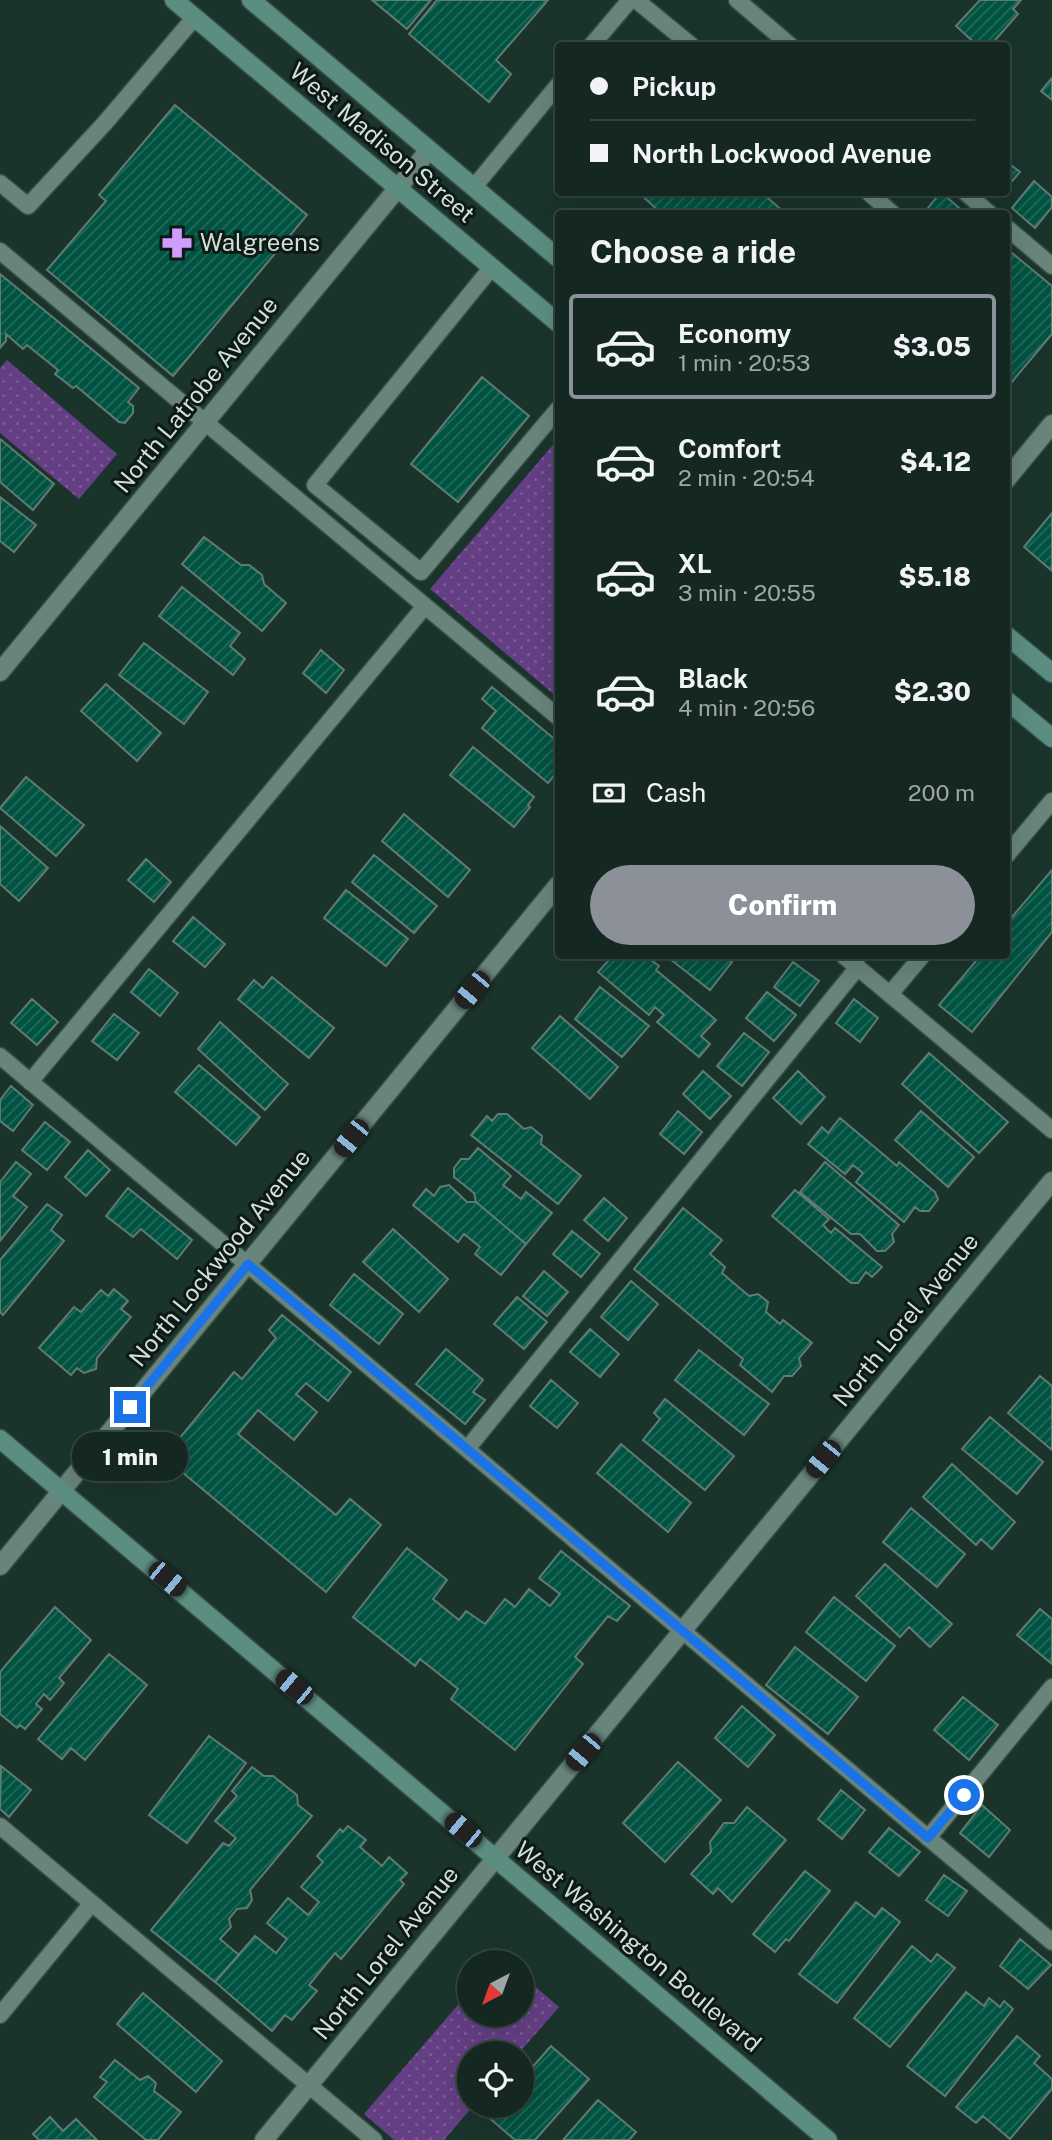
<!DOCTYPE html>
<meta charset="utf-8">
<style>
:root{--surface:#142721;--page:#1d2f2a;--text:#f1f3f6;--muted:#9da5a5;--line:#33443f;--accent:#8c9099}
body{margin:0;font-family:"Public Sans",sans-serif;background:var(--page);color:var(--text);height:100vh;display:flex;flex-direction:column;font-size:26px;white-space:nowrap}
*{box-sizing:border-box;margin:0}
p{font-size:23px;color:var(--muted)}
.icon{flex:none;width:38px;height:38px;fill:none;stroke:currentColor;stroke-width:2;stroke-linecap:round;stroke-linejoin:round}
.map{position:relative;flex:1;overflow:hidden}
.sheet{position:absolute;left:555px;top:210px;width:455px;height:749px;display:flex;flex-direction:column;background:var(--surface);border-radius:7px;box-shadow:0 7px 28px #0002,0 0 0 2px var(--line)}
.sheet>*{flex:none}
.guide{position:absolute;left:555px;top:42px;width:455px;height:154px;border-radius:7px;box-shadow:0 7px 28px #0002,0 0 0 2px var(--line);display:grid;align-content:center;height:154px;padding:0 35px;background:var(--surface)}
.needle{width:46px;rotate:221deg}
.tools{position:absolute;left:457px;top:1950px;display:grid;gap:14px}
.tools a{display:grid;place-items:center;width:77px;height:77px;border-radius:50%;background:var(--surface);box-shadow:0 7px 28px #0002,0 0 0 2px var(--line);font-size:35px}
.end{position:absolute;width:32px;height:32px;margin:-16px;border:9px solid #1a73e8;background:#fff;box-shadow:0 0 0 4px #fff}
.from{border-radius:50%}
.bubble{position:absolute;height:49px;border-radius:24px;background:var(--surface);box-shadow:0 7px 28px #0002,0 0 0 2px var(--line);font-size:23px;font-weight:800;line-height:49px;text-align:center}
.car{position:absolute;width:21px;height:42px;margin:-21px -10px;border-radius:9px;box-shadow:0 0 5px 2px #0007;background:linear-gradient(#222 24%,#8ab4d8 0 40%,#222 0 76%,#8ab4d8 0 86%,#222 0)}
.guide b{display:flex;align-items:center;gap:24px;height:66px;font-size:26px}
.guide b+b{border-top:2px solid var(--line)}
.guide i{width:18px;height:18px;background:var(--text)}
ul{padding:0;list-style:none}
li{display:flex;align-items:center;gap:21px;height:105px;margin:0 14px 10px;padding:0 21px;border:4px solid transparent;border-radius:7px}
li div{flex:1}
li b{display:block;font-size:26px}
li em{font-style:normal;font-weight:800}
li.current{border-color:var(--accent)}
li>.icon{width:63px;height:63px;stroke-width:1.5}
h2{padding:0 35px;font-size:32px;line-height:84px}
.pay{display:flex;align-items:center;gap:18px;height:77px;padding:0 35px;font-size:26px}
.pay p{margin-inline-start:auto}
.cta{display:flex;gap:14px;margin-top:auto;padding:14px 35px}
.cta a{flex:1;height:80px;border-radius:42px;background:var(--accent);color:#fff;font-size:28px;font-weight:800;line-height:80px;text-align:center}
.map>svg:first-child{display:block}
</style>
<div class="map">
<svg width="1052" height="2140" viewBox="0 0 1052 2140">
<defs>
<pattern id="grass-dots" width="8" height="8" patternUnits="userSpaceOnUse" patternTransform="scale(1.75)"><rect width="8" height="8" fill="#643f84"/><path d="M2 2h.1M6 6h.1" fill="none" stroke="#795a95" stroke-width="1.8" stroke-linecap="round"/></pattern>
<pattern id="building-hatch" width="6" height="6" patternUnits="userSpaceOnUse" patternTransform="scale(1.75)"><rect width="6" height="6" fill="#005241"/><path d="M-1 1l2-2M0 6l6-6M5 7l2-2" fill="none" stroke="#246a5c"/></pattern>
</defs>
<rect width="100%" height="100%" fill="#1a342c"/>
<path fill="url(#grass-dots)" d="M7,360L117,454L79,499L0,433V368Z
M558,439V698L430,589Z
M522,1975L559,2007L519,2053H469V2105H474L444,2140H394L364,2114L469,1992V2014H522Z"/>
<path fill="url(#building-hatch)" stroke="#5f7b72" stroke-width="2" d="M372,0H431L407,29Z
M437,0H548L496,60L511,74L489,102L409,34Z
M980,0H1021L1013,9L1018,14L990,46H978L956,26Z
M1052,78V100L1041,91Z
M175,105L307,215L173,376L47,270L106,201L99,195Z
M1006,161L1020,172L1006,188Z
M1034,181L1052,197V207L1035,228L1012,208Z
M638,192H761L786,214H662Z
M941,192L966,214H923Z
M1006,248L1052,286V334L1006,389Z
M0,274L139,388L128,402L133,406V413L125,423L119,422L76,386L73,388L55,374L58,370L27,345L23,349L6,334V341L0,348Z
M482,377L529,416L458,502L411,464Z
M0,439L54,484L33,510L0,482Z
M0,497L36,525L14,552L0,541Z
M1052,513V571L1024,547Z
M204,537L241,565H249L262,575L264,584L286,603L262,631L182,564Z
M182,587L240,633L230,646L245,659L233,675L159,616Z
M144,643L208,692L184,724L119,675Z
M321,650L344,670L326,693L303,673Z
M106,684L161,733L137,761L81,711Z
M492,687L558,742V771L548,783L482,728L496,711L482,699Z
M473,747L534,797L528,805L530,807L514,827L450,775Z
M26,777L84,825L56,856L0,808Z
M404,814L470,870L448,897L382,841Z
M0,826L48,868L19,901L0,884Z
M374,855L437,906L414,933L352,882Z
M146,859L171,882L154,902L128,880Z
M1052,870V932L972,1032L939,1005L980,956H1006V924Z
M346,890L408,939L386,966L324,918Z
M193,917L225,944L205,967L173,941Z
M606,956H646L659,966L656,970L716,1020L701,1036L710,1044L699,1057L657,1022L664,1015L655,1007L649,1015L598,972L610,959Z
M666,956H724L732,962L710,990Z
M793,962L819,981L800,1006L774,987Z
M149,969L178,993L160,1016L131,992Z
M272,977L334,1028L309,1058L238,999L254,980L263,988Z
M600,987L649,1026L622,1057L575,1019Z
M767,992L796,1015L774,1041L746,1018Z
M32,999L58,1022L37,1045L11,1023Z
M854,999L878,1018L860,1042L836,1023Z
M114,1014L139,1033L117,1060L92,1041Z
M560,1016L618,1067L590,1099L532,1048Z
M220,1022L288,1084L265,1110L198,1049Z
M744,1033L769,1052L742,1086L717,1066Z
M929,1053L1008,1122L979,1153L902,1084Z
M199,1065L260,1117L236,1145L175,1092Z
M703,1071L731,1096L710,1119L683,1094Z
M798,1071L825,1097L801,1124L773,1098Z
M11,1086L33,1105L13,1131L0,1121V1100Z
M678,1111L702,1132L684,1154L660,1134Z
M921,1111L974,1157L948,1187L895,1140Z
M498,1114H507L524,1129L531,1127L542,1136L541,1144L581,1176L558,1204L471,1135L487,1116L492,1121Z
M840,1118L897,1166L899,1162L935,1192L938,1199L929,1211H920L915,1207L904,1222L856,1182L863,1173L853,1165L845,1174L808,1144L822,1127L828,1133Z
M45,1122L70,1142L47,1170L22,1150Z
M478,1148L511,1176L503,1185L521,1199L526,1192L552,1213L526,1244L476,1202L474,1193L454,1177V1168L461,1159H469Z
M88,1150L110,1170L86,1196L65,1177Z
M16,1162L31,1174L13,1196L27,1207L0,1241V1182Z
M825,1162L899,1225L892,1234L894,1242L885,1251H877L860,1234H851L800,1192Z
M449,1185L467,1202H476L526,1244L501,1275L475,1254L480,1247L464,1234L458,1242L413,1205L426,1189L434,1196L440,1187Z
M128,1188L192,1240L177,1259L141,1229L133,1237L106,1216Z
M795,1190L829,1219L823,1225L831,1233L835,1228L882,1267L872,1277L866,1272L858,1283H851L772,1216Z
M604,1198L627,1218L608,1241L584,1220Z
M47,1204L62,1215L51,1230L64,1241L3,1315L0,1312V1260Z
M683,1208L722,1240L710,1254L725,1267L722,1273L749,1296L758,1294L768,1302L766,1312L780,1324L783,1320L812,1343L799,1358L801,1366L792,1376H784L772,1392L740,1365L743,1359L634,1269Z
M393,1229L448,1279L419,1312L363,1262Z
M572,1231L600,1254L581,1277L553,1254Z
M544,1271L568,1292L547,1316L523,1296Z
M354,1274L403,1314L379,1344L330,1305Z
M631,1281L658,1304L628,1340L601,1317Z
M114,1289L128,1301L121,1309L131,1317L97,1358L96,1369L84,1373L77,1368L71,1375L39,1348L74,1307L81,1312L101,1290L108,1296Z
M517,1297L547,1322L524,1349L494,1324Z
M282,1315L351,1372L328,1401L306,1383L296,1394L317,1412L294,1440L258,1410L238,1434L336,1515L350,1499L381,1525L326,1592L164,1457L234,1372L242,1379L276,1338L269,1330Z
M590,1329L619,1354L600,1377L570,1352Z
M446,1349L483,1380L473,1392L485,1400L465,1424L416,1384Z
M699,1350L769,1404L744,1435L675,1380Z
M1040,1376L1052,1386V1450L1008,1413Z
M551,1380L578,1403L557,1428L530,1406Z
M665,1399L734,1456L705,1490L643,1440L660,1419L654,1413Z
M990,1417L1043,1462L1017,1494L962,1449Z
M621,1444L691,1503L668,1532L597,1473Z
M952,1464L1015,1522L992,1549L981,1539L976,1545L923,1497Z
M911,1508L965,1554L937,1587L883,1542Z
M407,1548L447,1580L433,1599L459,1620L466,1611L485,1624L505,1599L515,1607L529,1589L550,1606L560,1594L539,1578L561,1551L630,1606L617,1621L608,1616L575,1657L583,1664L515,1750L451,1699L458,1689L420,1659L415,1666L353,1617Z
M885,1564L952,1624L930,1647L909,1627L900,1637L856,1596Z
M834,1597L895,1646L866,1681L806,1632Z
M55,1607L91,1640L59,1678L64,1683L50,1700L44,1694L36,1704L42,1709L25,1729L20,1725L17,1728L0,1714V1672Z
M1040,1609L1052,1619V1664L1017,1635Z
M795,1647L858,1697L828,1734L766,1685Z
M109,1654L147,1685L85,1760L71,1748L62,1759L38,1739Z
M963,1697L998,1725L969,1760L934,1730Z
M742,1706L775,1735L748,1767L715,1738Z
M209,1736L246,1763L187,1843L149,1815Z
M678,1762L721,1800L665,1862L623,1823Z
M1,1766L31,1790L9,1817L0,1809Z
M252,1767L264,1776H273L297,1795L298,1805L312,1816L250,1890L252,1900L247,1908L237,1909L229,1919L231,1927L220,1939L239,1955L215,1982L151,1930L223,1843L229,1846L236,1838L215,1821L237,1796L232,1791Z
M841,1790L865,1810L842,1839L818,1819Z
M982,1805L1010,1830L989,1857L960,1833Z
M747,1807L786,1840L732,1902L718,1888L713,1894L691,1874L711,1852L710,1842L724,1823H734Z
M348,1826L366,1840L360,1847L382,1866L389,1857L407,1873L400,1880L404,1884L341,1959L335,1953L309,1985L317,1991L292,2020L285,2015L272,2031L215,1982L255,1936L276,1953L287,1939L267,1923L288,1898L308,1915L319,1902L301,1887L323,1862L317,1856L340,1829L343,1832Z
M889,1828L920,1852L899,1876L869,1852Z
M805,1871L830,1891L789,1941L786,1939L775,1952L753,1934Z
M944,1875L967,1891L948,1916L926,1900Z
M856,1902L875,1917L882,1908L900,1922L837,2003L799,1974Z
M1020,1939L1051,1965L1028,1989L1000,1966Z
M912,1946L931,1962L937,1954L955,1968L890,2047L854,2018Z
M966,1992L984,2006L989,1998L1000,2007L1004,2001L1013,2009L945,2096L907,2066Z
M143,1993L222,2061L196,2092L117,2024Z
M1017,2036L1040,2056L1034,2063L1052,2079V2089L1010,2139L983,2116L976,2123L956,2107Z
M551,2046L589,2079L535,2140H515L488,2117L498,2105H522V2079Z
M115,2060L140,2080L148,2076L156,2083L154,2091L181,2112L158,2140H146L94,2097L107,2082L100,2077Z
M598,2100L636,2132L629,2140H563Z
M50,2117L63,2131L76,2119L97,2140H39L33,2134Z"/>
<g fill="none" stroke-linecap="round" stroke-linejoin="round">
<g stroke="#374f48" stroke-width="19">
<path id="lane" d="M636,0L692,46
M737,0L791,46
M591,46L630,0
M0,183L28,206L104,124L195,17
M474,187L558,85
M868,192L893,214
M965,192L990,214
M1006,227L1052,266
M0,251L558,717
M492,267L315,485L421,572L558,409
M1006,856L1052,801
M844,956L1052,1130
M890,994L922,956
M0,1056L1052,1942
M30,1082L425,606
M467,1449L858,967
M0,1826L374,2140
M928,1838L1052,1687
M0,2015L92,1903"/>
</g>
<g stroke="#374f48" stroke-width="21">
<path id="street" d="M1006,480L1052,424
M0,672L429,150
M0,1566L558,885
M264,2140L1052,1181"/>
</g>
<g stroke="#374f48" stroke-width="21">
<path id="secondary" d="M174,0L558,323
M251,0L558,258
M1006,635L1052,673
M1006,700L1052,738
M0,1439L828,2140"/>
</g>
<use href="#lane" stroke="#68847b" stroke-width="16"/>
<use href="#street" stroke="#68847b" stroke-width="18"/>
<use href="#secondary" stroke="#5b8e80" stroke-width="18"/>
</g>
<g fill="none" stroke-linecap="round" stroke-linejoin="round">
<path stroke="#1a73e8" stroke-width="9" d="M130,1407L248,1264L928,1838L964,1795"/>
</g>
<defs>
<g id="pharmacy-bare" transform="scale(2.415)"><path d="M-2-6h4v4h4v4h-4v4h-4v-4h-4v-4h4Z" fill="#d09dff" stroke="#0e1915" stroke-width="2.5" paint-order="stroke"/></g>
</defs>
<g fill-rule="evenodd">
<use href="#pharmacy-bare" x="177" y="243"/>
</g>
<g text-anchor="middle" stroke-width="6" stroke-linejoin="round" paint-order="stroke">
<g font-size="24" fill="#cfdfd9" stroke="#0e1915">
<text transform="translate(382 143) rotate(40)" y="8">West Madison Street</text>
<text transform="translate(196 395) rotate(-51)" y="8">North Latrobe Avenue</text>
<text transform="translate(220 1258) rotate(-51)" y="8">North Lockwood Avenue</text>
<text transform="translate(906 1320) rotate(-51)" y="8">North Lorel Avenue</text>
<text transform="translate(638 1947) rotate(40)" y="8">West Washington Boulevard</text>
<text transform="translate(386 1953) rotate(-51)" y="8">North Lorel Avenue</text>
</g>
<g font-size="24" fill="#cfdfd9" stroke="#0e1915" text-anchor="start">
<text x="200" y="251">Walgreens</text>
</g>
</g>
</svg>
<div class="tools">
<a><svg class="needle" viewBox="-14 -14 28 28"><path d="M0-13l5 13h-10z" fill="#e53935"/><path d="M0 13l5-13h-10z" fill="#9da5a5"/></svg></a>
<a><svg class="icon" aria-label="locate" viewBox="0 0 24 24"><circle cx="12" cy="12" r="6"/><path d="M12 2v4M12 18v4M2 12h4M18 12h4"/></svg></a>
</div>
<i class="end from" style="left:964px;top:1795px"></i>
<i class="end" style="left:130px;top:1407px"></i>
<div class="bubble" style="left:72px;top:1432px;width:116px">1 min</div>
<i class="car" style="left:472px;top:990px;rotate:220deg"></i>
<i class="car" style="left:351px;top:1138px;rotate:219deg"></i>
<i class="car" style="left:823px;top:1459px;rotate:219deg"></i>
<i class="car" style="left:167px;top:1579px;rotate:130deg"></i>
<i class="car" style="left:294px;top:1687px;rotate:310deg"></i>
<i class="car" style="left:583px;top:1752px;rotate:220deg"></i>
<i class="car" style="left:463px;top:1830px;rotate:310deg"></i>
<div class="guide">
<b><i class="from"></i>Pickup</b>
<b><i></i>North Lockwood Avenue</b>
</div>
<section class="sheet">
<h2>Choose a ride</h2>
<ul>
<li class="current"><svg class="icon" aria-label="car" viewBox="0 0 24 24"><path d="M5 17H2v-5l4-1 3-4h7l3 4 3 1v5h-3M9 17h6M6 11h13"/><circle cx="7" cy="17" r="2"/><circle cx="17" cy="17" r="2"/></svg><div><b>Economy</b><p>1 min · 20:53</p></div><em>$3.05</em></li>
<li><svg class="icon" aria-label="car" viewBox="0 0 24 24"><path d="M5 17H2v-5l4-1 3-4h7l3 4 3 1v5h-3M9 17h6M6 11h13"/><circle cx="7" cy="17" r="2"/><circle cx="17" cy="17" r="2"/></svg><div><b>Comfort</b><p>2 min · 20:54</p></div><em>$4.12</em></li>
<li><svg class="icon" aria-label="car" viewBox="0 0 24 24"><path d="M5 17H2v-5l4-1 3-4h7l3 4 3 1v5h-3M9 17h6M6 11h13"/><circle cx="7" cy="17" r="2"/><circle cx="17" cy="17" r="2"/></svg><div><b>XL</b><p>3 min · 20:55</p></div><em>$5.18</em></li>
<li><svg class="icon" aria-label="car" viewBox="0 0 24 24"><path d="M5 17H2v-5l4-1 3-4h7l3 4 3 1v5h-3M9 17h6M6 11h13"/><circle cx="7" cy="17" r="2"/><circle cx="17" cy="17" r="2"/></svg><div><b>Black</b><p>4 min · 20:56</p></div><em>$2.30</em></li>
</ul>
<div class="pay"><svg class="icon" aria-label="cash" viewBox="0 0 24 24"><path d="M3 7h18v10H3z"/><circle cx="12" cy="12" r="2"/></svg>Cash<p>200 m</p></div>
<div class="cta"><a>Confirm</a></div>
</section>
</div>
